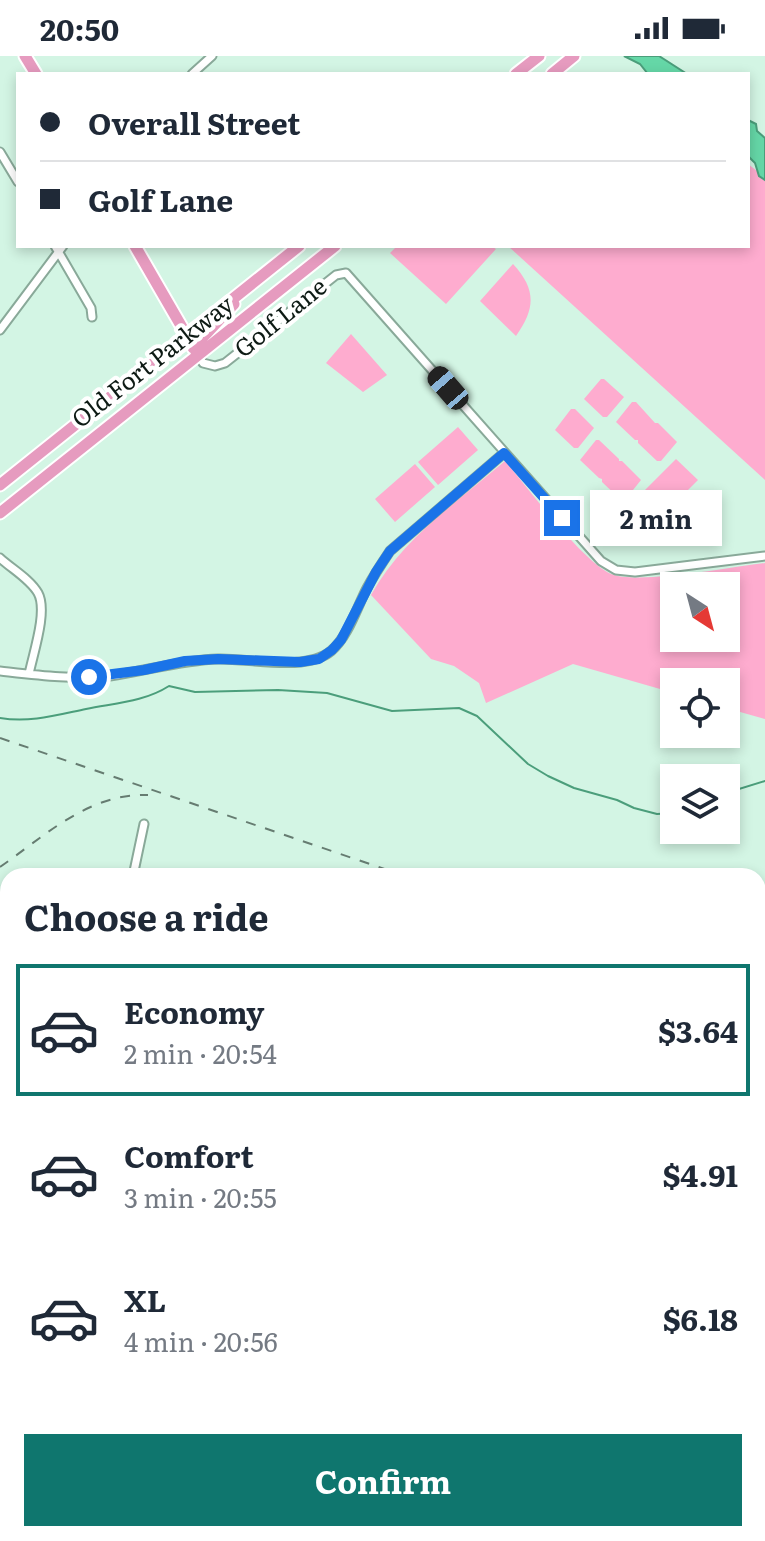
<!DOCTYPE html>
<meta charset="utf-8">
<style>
:root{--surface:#fff;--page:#f2f2f3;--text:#1f2937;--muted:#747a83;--line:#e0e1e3;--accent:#0f766e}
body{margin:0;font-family:Literata,serif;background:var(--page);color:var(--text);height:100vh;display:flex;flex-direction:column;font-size:30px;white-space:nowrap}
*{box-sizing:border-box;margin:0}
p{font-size:26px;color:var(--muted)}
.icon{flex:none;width:44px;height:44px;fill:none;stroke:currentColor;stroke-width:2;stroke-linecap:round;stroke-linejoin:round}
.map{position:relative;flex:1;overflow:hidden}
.drawer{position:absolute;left:0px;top:812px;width:766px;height:674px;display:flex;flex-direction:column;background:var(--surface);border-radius:24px 24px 0 0;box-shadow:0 4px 12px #0003}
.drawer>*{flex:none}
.top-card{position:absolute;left:16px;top:16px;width:734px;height:176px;border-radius:0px;box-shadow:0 4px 12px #0003;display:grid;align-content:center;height:176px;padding:0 24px;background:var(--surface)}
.needle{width:52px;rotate:144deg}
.tools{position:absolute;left:660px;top:516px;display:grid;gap:16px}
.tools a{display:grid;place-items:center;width:80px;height:80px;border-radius:0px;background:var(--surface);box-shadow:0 4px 12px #0003;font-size:40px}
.end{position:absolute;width:36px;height:36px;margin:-18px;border:10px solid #1a73e8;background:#fff;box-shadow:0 0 0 4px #fff}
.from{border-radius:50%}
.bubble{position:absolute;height:56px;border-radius:0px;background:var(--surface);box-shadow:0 4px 12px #0003;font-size:26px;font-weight:700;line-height:56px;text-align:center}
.car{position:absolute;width:24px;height:48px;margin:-24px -12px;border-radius:10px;box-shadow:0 0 6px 2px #0007;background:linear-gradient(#222 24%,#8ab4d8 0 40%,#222 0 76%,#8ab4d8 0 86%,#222 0)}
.top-card b{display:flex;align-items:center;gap:28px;height:76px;font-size:30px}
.top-card b+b{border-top:2px solid var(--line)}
.top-card i{width:20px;height:20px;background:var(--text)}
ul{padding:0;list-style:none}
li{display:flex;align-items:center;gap:24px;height:132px;margin:0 16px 12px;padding:0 8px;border:4px solid transparent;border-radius:0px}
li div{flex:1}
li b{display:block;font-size:30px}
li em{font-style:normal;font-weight:700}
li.active{border-color:var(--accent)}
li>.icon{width:72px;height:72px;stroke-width:1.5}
h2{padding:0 24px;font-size:36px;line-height:96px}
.button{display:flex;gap:16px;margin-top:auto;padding:16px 24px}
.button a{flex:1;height:92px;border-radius:0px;background:var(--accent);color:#fff;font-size:32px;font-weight:700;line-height:92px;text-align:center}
.status{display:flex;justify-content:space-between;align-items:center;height:56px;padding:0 40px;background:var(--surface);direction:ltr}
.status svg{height:22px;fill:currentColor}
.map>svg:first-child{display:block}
</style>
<div class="status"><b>20:50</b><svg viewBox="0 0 49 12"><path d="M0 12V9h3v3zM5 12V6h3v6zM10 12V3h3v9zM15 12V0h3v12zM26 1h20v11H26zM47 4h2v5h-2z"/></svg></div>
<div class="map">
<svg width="765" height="1485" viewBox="0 0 765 1485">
<rect width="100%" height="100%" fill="#d3f5e4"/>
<path fill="#feaccf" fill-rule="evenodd" d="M748,108L765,121V424L508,190H748Z
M397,190H491L496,193L446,248L390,197Z
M513,208C537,234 535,253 516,280L480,245Z
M351,278L387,319L363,336L326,307Z
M601,323H604L624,341L607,361H603L584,343Z
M632,346H636L655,367H658L677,386L661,405H657L638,387V384H635L616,366Z
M571,353H575L594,372L578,392H574L555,374Z
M458,371L478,394L438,429L418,406Z
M596,384H599L619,403V405H622L641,424L625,444H621L602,426V423L599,422L580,404Z
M676,403L698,424L659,463L637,442Z
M505,405C528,432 582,505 611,518C637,529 732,511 765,507V663L726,652V626H674V637L573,608L486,647L479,627L454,610L431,603L371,539C402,483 457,446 505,405ZM674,530H726V582H674Z
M415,408L435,431L395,466L375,443Z"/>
<path fill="#65d7a7" stroke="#4b9e7b" stroke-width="2" d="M624,0H659L687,18H648L640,8Z
M748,64L756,68L757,75L765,82V124L759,120L755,107L748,100Z"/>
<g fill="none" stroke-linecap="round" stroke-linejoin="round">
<path stroke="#4b9e7b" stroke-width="2" d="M0,662C30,667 57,659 86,653C115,647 144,646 169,630L195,636L278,634L327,637L392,655L459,652L477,660L528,708L548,720L574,732L617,744L634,752L657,758L674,757
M726,737L765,725"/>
<g stroke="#89a999" stroke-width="11">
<path id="minor" d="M192,18L212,0
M0,96L18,126
M55,190L91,252L92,261
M0,274L63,190
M198,299L203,307L215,310L225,307L336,219L346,217L601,505L616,514L635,516L765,500
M0,502C12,513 30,523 38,537C48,555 33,598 29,618
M0,615C36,619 74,624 110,620C146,615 181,604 218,603C249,602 306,616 331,595C348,581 357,551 367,532C374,519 382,507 390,495L504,397
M133,820L144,768
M758,1066L765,1068
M0,1195L8,1189
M758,1361L765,1374
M118,1478L123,1485
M231,1478L236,1485
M333,1478L338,1485
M598,1478L602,1485
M397,1485L403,1478
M576,1485L588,1478"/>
</g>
<g stroke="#89a999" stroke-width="13">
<path id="tertiary" d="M758,1153L765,1154"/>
</g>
<g stroke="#89a999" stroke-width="14">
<path id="secondary" d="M758,1006L765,1003
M28,1485L36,1478"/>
</g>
<g stroke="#fff" stroke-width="15">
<path id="primary" d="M25,0L36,18
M516,18L539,0
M552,18L574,0
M135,190L198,299
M193,292L234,248
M0,429L299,190
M0,457L335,190
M0,997L8,1001
M758,1328L765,1331
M758,1342L765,1345"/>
</g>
<use href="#minor" stroke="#fff" stroke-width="7"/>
<use href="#tertiary" stroke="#fff" stroke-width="9"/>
<use href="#secondary" stroke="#fff" stroke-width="10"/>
<use href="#primary" stroke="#e69bbf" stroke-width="11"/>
<path stroke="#667c71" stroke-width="2" stroke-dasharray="10 10" stroke-linecap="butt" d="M0,682L405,820
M0,811C46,779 89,737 148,739
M758,935L765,937"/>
</g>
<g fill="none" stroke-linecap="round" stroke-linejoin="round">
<path stroke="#1a73e8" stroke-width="10" d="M89,621L144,614L185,605L218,603L300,606L319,603L332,594L341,584L376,516L390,495L504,397L562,462"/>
</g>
<g text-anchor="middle" stroke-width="8" stroke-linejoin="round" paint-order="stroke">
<g font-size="24" fill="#0d1a14" stroke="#fff">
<text transform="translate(281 262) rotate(-39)" y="8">Golf Lane</text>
<text transform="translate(153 306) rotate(-38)" y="8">Old Fort Parkway</text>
</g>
</g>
</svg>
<div class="tools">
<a><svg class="needle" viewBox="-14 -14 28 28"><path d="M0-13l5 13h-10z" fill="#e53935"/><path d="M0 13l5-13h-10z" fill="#747a83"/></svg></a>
<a><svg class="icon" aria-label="locate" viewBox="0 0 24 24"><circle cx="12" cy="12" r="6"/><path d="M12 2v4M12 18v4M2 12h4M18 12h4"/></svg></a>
<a><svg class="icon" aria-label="layers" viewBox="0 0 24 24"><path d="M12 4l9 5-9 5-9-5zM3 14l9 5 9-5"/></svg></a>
</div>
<i class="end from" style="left:89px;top:621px"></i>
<i class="end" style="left:562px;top:462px"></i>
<div class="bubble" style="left:590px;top:434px;width:132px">2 min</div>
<i class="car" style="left:448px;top:332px;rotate:319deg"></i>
<div class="top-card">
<b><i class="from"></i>Overall Street</b>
<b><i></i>Golf Lane</b>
</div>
<section class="drawer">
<h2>Choose a ride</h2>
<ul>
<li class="active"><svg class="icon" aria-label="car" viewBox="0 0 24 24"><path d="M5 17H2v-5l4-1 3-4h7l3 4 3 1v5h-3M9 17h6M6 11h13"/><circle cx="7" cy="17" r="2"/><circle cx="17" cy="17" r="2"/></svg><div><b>Economy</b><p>2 min · 20:54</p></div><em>$3.64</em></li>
<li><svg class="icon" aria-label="car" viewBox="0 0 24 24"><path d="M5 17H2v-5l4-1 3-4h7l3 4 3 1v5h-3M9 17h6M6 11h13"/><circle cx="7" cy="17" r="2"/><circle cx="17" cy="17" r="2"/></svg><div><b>Comfort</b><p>3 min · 20:55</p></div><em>$4.91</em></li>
<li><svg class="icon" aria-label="car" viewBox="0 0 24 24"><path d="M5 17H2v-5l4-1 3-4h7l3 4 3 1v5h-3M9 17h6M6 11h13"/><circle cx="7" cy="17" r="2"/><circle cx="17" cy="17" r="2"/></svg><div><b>XL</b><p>4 min · 20:56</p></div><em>$6.18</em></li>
</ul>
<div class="button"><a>Confirm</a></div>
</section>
</div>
